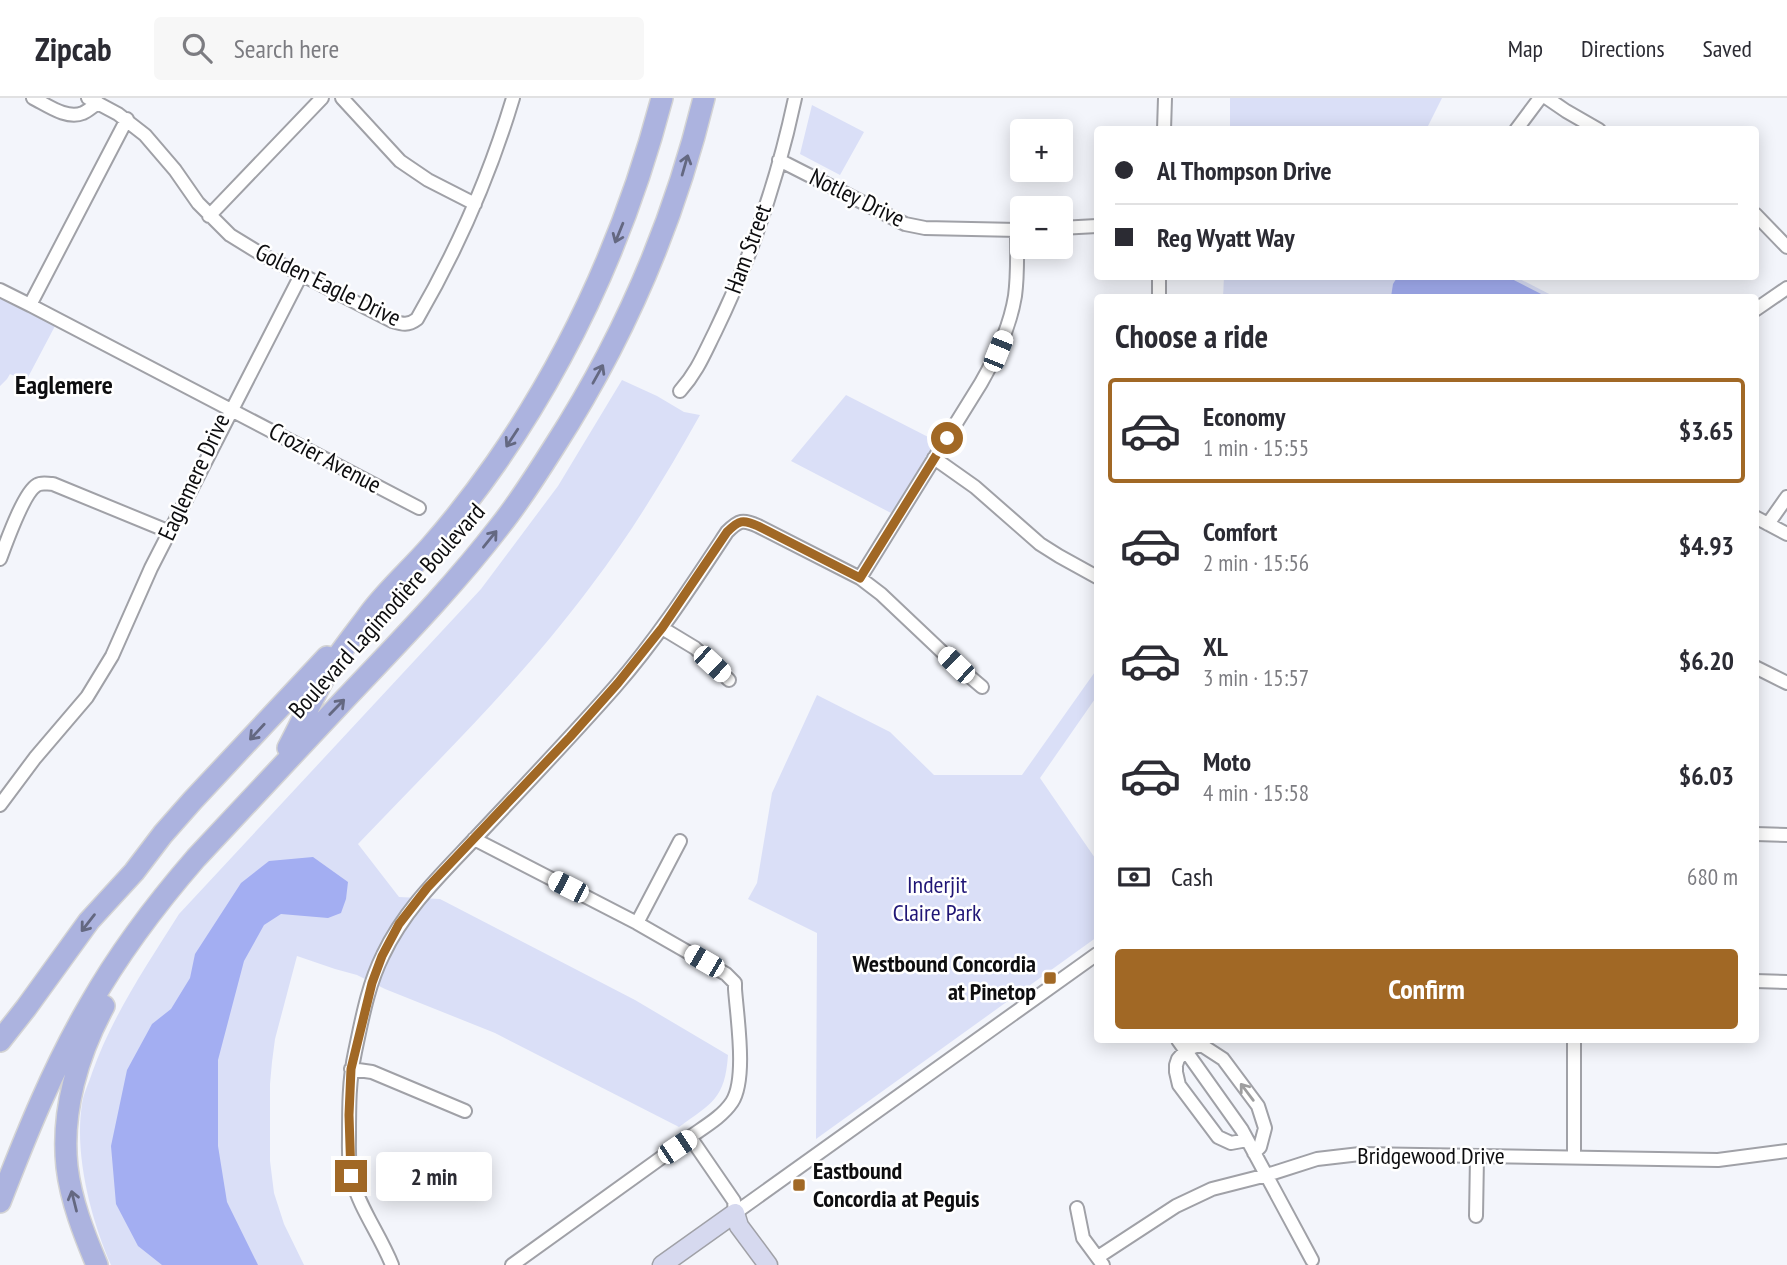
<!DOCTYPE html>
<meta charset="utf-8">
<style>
:root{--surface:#fff;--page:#f7f7f7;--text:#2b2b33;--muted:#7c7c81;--line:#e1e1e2;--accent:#a16825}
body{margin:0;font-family:"PT Sans Narrow",sans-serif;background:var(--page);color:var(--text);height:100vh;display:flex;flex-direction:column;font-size:26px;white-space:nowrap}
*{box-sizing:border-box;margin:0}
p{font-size:23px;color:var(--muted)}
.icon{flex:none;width:38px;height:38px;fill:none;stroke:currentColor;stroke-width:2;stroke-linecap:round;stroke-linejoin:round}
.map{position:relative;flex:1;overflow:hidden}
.sheet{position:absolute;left:1094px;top:196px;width:665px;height:749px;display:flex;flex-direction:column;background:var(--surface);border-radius:7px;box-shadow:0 4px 18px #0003}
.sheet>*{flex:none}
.hud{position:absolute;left:1094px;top:28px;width:665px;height:154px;border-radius:7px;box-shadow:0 4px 18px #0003;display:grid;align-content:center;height:154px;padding:0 21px;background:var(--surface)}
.controls{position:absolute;left:1010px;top:21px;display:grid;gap:14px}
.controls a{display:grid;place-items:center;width:63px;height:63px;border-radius:7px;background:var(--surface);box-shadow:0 4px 18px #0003;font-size:35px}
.end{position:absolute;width:32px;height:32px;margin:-16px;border:9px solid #a16825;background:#fff;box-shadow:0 0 0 4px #fff}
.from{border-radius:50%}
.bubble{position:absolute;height:49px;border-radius:7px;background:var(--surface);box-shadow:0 4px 18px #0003;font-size:23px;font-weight:600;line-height:49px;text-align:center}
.car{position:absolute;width:21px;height:42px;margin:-21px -10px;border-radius:9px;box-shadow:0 0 5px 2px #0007;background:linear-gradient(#fff 24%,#345 0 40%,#fff 0 76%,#345 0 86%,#fff 0)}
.hud b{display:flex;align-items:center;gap:24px;height:66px;font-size:26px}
.hud b+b{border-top:2px solid var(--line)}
.hud i{width:18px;height:18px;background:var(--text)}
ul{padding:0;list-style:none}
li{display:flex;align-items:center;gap:21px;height:105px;margin:0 14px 10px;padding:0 7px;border:4px solid transparent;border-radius:7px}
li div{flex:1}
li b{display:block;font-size:26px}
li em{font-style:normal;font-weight:600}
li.current{border-color:var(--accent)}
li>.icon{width:63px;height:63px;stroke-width:1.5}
h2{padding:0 21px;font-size:32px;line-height:84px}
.pay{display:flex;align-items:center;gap:18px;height:77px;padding:0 21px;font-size:26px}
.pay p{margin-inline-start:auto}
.cta{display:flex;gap:14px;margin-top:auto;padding:14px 21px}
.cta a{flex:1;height:80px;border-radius:7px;background:var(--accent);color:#fff;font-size:28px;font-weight:600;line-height:80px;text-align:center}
header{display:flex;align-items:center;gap:42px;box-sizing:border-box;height:98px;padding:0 35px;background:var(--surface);border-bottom:2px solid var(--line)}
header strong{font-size:33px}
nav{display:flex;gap:38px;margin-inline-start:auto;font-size:24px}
.search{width:490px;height:63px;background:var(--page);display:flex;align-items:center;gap:18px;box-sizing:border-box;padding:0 24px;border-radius:7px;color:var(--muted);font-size:26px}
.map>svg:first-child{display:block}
</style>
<header>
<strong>Zipcab</strong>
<div class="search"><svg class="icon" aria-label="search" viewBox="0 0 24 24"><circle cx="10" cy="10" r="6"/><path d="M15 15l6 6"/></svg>Search here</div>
<nav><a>Map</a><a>Directions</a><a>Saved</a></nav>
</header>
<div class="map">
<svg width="1787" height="1167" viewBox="0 0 1787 1167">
<rect width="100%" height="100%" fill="#f3f5fb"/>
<path fill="#dadff7" d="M1230,0H1442L1426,32L1230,31Z
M812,7L864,34L840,77L800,56Z
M1224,178L1516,179L1555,199L1223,200Z
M0,200L55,228L26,283L10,276L7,281L0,288Z
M622,282L657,298L684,314L700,317C667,376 632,434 591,488C522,581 438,662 358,746L399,799L440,801L635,902L728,957C725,1001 712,1005 679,1029L495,935L385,891L357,877L335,871L297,858L275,941L272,964L270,986V1063L274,1095L284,1126L304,1167H111C91,1121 74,1057 82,1006C83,996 89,985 92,975C112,918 147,867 179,816L481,491L558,388Z
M846,297L936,343L891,415L791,363Z
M1097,571V598L1040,680L1097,763V839L816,1041L817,835L748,801L757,785L772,695L817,597L890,634L934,677H1022Z"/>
<path fill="#a3aef2" d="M1398,178L1508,179L1547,199H1391L1393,186Z
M313,759L348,784L346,801L341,815L328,820L281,816L264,827L244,863L218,962V1048L227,1104L258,1167H162L138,1148L116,1106L111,1048L127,972L152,926L171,911L190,880L195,856L241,785L269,763Z"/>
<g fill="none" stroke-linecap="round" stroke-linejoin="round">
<g stroke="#a0a1a7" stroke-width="16">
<path id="street" d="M33,0C47,7 67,22 83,15C88,13 93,8 98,5
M88,0L118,16L145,37L175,72L198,105L230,137L261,156L392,223C402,226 408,228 417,221C457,152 490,77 513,0
M342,0L400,63L428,82L475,106
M1547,0L1566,13L1599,32
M127,21L30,207L419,410
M1164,32L1165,0
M1516,32L1540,0
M779,62L905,126L925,130L1022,132
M1755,116L1787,149
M209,118L322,0
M1060,130L1097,128
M1159,178V200
M0,192L30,207
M1755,212L1787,190
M680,293C697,274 704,256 715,234C751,160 778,80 795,0
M934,360L975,389L1040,446L1059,458L1097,479
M1755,419L1787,436
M1768,426L1787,399
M0,461C6,445 24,394 37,387C42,384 47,386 53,386L170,434
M860,480L981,285C997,257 1010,229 1015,198C1018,176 1017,154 1017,132
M662,530L695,550L729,582
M1755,569L1787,585
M0,707L35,660L87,599L112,558L151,470L301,177
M1755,736L1787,737
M474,741L637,825L726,876L735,885V891C737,919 747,981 732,1004C722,1019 704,1029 690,1039L512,1167
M637,825L680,743
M1755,883L1787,884
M1178,942L1242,1032L1312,1162
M1574,942V1059
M351,971L372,974L465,1013
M690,1039L734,1103L735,1115L1097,856
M1247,1042L1231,1045L1218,1039L1179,987L1176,974V967L1178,961L1186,952L1196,948H1203L1223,961L1258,1008L1265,1030L1260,1049L1254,1055
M1077,1110L1083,1140L1103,1167
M1476,1118L1477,1059
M1098,1159L1176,1108L1212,1091L1267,1077L1317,1061L1360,1056L1718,1062L1787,1053
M392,1167C380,1137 360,1111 352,1081C348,1067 349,1052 349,1038C349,1009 349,982 355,954C362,921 368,887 383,857C406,808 446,772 482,733C527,685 572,638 615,589C657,541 692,487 727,434C739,422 743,421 758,428L860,480L881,496L956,567L982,589"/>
</g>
<g stroke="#a0a1a7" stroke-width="21">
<path id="secondary" d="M662,1167L735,1115L739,1128L768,1167"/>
</g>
<g stroke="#d3d3d4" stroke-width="24">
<path id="primary" d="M288,650C302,624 314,596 330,570C342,551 357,533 370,515C388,491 411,471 431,448C453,423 477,392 496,365C573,254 628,130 662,0
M0,943L26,910L89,823L134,774L163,736L193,702L327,559
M0,1104C26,1037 53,970 89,908C119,855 156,806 196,760C245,707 295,654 345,601C398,545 453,489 500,428C520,403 537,376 554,349C623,242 674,124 704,0
M97,1167C84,1136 71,1103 67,1069C61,1013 78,956 104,908"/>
</g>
<use href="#street" stroke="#fff" stroke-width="12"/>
<use href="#secondary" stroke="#d6d9ef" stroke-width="18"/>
<use href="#primary" stroke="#acb3df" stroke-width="21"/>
</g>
<defs><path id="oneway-shaft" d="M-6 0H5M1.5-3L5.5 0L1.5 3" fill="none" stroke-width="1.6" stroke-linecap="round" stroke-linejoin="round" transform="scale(1.75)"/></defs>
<g stroke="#646881">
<use href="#oneway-shaft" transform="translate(685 67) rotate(-74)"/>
<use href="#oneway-shaft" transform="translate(619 135) rotate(112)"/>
<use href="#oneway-shaft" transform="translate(598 276) rotate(-61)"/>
<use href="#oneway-shaft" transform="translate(512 340) rotate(123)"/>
<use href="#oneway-shaft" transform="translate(490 441) rotate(-51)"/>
<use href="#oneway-shaft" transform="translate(337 609) rotate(-46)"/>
<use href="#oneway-shaft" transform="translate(257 634) rotate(133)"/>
<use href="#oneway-shaft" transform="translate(88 825) rotate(128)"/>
<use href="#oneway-shaft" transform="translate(74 1103) rotate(-104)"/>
</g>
<use stroke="#9e9e9f" href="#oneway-shaft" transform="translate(1247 994) rotate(-127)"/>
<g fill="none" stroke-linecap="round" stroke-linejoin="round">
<path stroke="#a16825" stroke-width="9" d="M351,1078L349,1017L351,971L372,885L382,858L399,826L427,790L570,639L618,585L662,530L727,434C739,422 743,421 758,428L860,480L947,340"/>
</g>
<g fill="#a16825" stroke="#fff" stroke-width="2.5">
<rect x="1043" y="873" width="14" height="14" rx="3.5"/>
<rect x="792" y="1080" width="14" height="14" rx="3.5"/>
</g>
<g text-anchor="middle" stroke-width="5" stroke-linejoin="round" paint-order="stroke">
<g font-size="24" fill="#0d0d0f" stroke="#fff">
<text transform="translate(857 100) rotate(26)" y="8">Notley Drive</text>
<text transform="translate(748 151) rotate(-70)" y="8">Ham Street</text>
<text transform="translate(328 187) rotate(26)" y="8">Golden Eagle Drive</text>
<text transform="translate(325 360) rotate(28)" y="8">Crozier Avenue</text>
<text transform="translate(194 379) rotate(-65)" y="8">Eaglemere Drive</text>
<text transform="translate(387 513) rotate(-48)" y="8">Boulevard Lagimodière Boulevard</text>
<text x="1431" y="1066">Bridgewood Drive</text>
</g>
<g font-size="24" fill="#201676" stroke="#fff">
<text x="937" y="795">Inderjit<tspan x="937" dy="28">Claire Park</tspan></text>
</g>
<g font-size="24" font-weight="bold" fill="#0d0d0f" stroke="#fff" text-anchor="end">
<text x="1036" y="874">Westbound Concordia<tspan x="1036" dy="28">at Pinetop</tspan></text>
<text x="813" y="1081" text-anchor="start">Eastbound<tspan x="813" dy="28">Concordia at Peguis</tspan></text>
</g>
<g font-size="26" font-weight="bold" fill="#0d0d0f" stroke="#fff">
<text x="64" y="296">Eaglemere</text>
</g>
</g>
</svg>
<div class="controls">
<a>+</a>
<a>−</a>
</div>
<i class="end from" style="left:947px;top:340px"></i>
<i class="end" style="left:351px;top:1078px"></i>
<div class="bubble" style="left:376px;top:1054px;width:116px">2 min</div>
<i class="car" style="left:998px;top:253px;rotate:22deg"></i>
<i class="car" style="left:712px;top:566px;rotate:133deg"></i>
<i class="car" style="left:956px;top:567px;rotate:314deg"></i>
<i class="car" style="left:568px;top:789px;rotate:297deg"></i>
<i class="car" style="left:704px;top:863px;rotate:300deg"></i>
<i class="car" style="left:677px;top:1049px;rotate:56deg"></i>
<div class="hud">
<b><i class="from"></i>Al Thompson Drive</b>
<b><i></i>Reg Wyatt Way</b>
</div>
<section class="sheet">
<h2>Choose a ride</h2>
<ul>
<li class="current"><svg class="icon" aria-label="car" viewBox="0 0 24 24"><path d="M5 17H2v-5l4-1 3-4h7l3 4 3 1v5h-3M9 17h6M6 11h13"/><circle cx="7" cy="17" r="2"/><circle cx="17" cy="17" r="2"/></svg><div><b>Economy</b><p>1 min · 15:55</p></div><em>$3.65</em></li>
<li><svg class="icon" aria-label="car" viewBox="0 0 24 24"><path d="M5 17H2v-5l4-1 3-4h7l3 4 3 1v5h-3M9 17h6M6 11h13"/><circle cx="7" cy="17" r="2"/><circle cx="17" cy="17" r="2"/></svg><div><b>Comfort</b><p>2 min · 15:56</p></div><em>$4.93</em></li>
<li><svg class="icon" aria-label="car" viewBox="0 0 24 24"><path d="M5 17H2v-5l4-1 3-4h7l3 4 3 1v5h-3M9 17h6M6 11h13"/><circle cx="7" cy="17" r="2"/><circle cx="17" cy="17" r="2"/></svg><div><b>XL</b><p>3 min · 15:57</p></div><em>$6.20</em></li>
<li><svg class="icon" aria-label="car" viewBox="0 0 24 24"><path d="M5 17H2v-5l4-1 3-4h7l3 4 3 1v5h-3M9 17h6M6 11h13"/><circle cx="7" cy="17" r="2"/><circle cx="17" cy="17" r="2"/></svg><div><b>Moto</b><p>4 min · 15:58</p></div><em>$6.03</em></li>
</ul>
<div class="pay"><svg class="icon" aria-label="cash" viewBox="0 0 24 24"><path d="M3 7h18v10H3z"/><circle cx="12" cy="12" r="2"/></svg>Cash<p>680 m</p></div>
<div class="cta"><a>Confirm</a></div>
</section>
</div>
